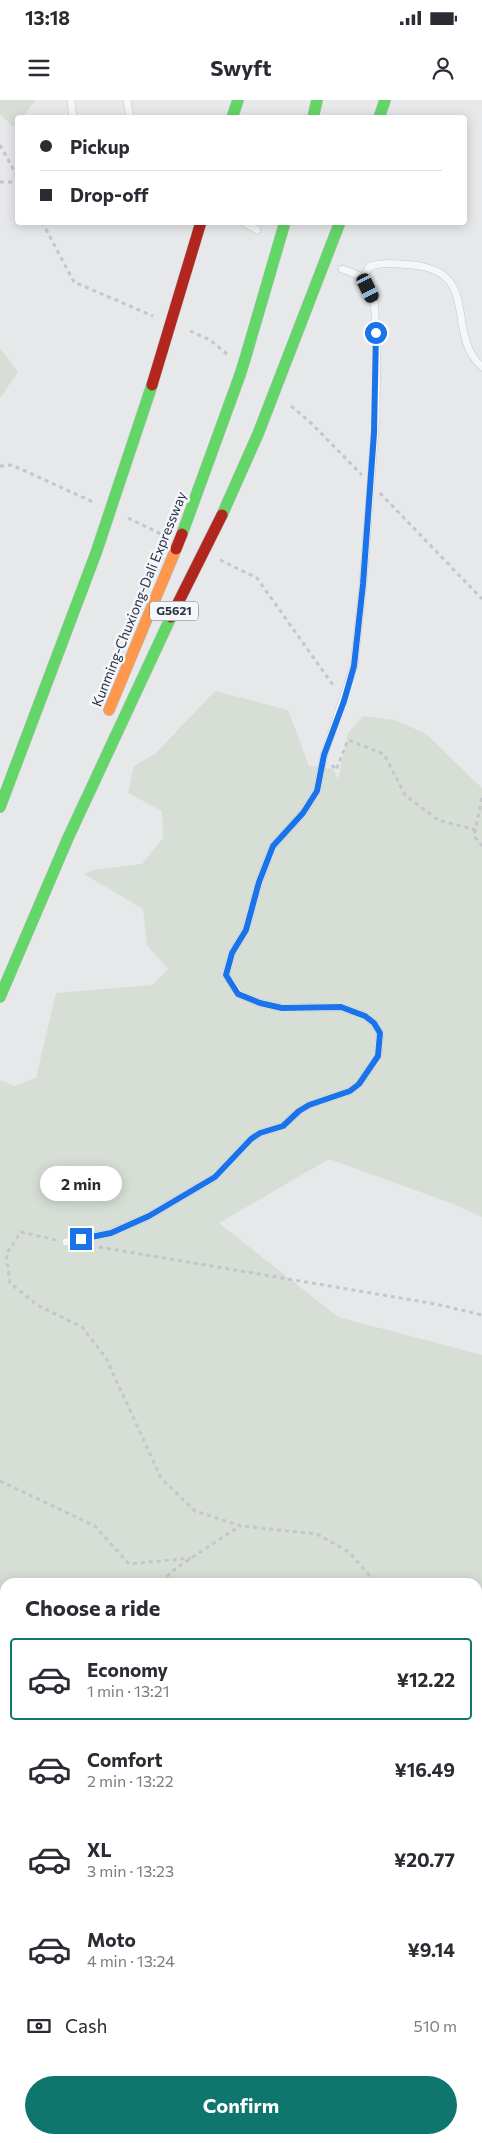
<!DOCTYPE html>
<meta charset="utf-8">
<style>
:root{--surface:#fff;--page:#f7f7f7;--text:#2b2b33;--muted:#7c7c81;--line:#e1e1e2;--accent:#0f766e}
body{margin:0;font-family:Commissioner,sans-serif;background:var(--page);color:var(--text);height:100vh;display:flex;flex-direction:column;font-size:19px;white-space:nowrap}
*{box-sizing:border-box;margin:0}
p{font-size:16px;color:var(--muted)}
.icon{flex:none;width:28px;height:28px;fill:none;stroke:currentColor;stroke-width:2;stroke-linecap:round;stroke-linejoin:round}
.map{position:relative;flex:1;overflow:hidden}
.details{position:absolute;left:0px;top:1478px;width:482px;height:566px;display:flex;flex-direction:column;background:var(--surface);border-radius:15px 15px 0 0;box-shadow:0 2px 12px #0003}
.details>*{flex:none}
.guide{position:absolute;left:15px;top:15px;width:452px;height:110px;border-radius:5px;box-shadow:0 2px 12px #0003;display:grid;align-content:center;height:110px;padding:0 25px;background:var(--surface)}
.end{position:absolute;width:22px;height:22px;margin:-11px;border:6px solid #1a73e8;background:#fff;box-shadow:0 0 0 2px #fff}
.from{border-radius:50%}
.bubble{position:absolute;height:35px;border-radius:18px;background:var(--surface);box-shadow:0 2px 12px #0003;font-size:16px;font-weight:700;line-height:35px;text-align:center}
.car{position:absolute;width:15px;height:30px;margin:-15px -8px;border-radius:6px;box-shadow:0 0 4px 1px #0007;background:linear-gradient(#222 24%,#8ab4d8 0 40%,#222 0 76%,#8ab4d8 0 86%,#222 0)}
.guide b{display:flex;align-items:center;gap:18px;height:48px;font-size:19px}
.guide b+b{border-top:1px solid var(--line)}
.guide i{width:12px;height:12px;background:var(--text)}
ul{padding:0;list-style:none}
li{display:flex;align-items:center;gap:15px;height:82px;margin:0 10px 8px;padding:0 15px;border:2px solid transparent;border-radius:5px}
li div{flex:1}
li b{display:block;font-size:19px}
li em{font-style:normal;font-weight:700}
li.active{border-color:var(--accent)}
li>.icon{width:45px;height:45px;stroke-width:1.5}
h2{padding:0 25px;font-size:22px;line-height:60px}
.pay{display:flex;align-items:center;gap:12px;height:55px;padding:0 25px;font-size:19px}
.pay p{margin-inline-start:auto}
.cta{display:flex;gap:10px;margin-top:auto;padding:10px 25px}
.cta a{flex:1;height:58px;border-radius:30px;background:var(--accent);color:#fff;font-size:20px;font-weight:700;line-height:58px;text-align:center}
.status{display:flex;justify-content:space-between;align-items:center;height:35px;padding:0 25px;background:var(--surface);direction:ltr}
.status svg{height:14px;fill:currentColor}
header{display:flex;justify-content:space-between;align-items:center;height:65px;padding:0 25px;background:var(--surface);font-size:22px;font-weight:700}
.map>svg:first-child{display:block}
</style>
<div class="status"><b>13:18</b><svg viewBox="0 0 49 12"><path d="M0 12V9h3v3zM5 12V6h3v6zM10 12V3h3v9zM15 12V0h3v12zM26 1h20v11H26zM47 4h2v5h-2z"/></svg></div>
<header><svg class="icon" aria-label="menu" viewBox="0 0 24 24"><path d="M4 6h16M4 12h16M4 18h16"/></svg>Swyft<svg class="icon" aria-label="person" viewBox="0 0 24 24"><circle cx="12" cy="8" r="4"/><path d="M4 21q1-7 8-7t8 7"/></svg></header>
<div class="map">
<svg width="482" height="2043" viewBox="0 0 482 2043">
<rect width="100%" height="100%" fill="#e6e8ea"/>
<path fill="#d6ded6" d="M0,0H36L22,17L18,18L17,22L13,27L0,14Z
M0,248L18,272L0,298Z
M215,591L288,610L309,666L333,669L338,679L348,633L363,616L395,620L426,634L482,688V1117L451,1103L329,1059L219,1123L338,1217L482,1255V1879L478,1881V1482H5V1876H0V980L14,986L36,978L56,893L153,885L168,869L147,845L143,809L84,774L93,770L142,764L163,738L162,711L128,693L134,666L155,654Z"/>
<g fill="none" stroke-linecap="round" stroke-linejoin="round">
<g stroke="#c4c6c8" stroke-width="8">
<path id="lane" d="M71,0L73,18
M127,0L130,18
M243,122L257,130
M363,177L370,166C385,162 397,164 412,165C482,171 444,232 482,267
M66,1142L111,1133L149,1116L215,1077L251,1039L260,1033L283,1026L299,1011L309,1005L350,991L359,984L378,956L380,933L374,923L365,916L341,907L282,908L260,903L239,894L226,875L232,853L246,830L259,782L273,746L303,713L317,691L324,655L354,566L363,484L376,316L377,245L374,199L363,177L342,169
M0,1881L5,1884
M478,1908H482"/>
</g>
<g stroke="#b8bbbf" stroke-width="12">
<path id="fast" d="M232,18L238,0
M313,18L317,0
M379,18L385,0
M245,259L285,122
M222,415L258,334L340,122
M182,434L240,275
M0,707L96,453L152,285
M0,897L68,738L171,517"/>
</g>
<g stroke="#b8bbbf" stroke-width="12">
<path id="slow" d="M109,610L176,449"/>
</g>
<g stroke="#b8bbbf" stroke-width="12">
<path id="jam" d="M152,285L201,122
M171,517L222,415"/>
</g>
<path stroke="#c5c6ca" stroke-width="3" stroke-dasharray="4 4" stroke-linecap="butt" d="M0,45L18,78
M0,82H18
M42,122L74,182L153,216
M190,231L210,240L227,254
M291,306L311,323L362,375
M0,366L12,365L93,402
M380,393L482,499
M128,418L161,434
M220,460L257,478L335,588
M332,665L336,670L348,640L384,654L405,695L438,720L476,730
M482,698L474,736L482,746
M56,1140L21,1132L6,1154L10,1183L37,1205L82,1227L106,1258L161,1378L195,1411L241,1426L317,1434L349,1452L375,1482
M99,1147L436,1204L482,1215
M0,1381L95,1426L129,1464L191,1458
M161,1482L176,1468L240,1426
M0,1560L5,1558
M478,1561L482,1565"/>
<use href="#lane" stroke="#f5f6f7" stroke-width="7"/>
<use href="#fast" stroke="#63d668" stroke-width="11"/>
<use href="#slow" stroke="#ff974d" stroke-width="11"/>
<use href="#jam" stroke="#b3261e" stroke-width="11"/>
<g stroke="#b8bbbf" stroke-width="12" stroke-linecap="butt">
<path id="fast-bridge" d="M240,275L245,259"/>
</g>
<g stroke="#b8bbbf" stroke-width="12" stroke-linecap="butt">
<path id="jam-bridge" d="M176,449L182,434"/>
</g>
<use href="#fast-bridge" stroke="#63d668" stroke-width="11"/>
<use href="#jam-bridge" stroke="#b3261e" stroke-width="11"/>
</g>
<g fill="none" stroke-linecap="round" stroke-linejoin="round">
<path stroke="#1a73e8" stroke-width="6" d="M81,1139L111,1133L149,1116L215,1077L251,1039L260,1033L283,1026L299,1011L309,1005L350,991L359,984L378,956L380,933L374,923L365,916L341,907L282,908L260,903L238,894L226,875L232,853L246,830L259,782L273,746L303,713L317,691L324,655L344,601L354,566L363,484L374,333L376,233"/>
</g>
<g text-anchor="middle" stroke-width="5" stroke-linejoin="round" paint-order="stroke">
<rect fill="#f4f6f9" stroke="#676e7b" stroke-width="1" x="150" y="501.5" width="48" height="19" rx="4"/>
<g font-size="12" font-weight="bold" fill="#2b3445">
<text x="174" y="515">G5621</text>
</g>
<g font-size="14" fill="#2b3445" stroke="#f4f6f9">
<text transform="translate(139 499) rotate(-68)" y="5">Kunming-Chuxiong-Dali Expressway</text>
</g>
</g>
</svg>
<i class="end from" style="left:376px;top:233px"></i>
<i class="end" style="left:81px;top:1139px"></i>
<div class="bubble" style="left:40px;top:1066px;width:82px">2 min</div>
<i class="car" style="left:368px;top:188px;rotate:154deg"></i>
<div class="guide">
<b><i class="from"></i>Pickup</b>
<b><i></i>Drop-off</b>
</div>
<section class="details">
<h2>Choose a ride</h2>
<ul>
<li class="active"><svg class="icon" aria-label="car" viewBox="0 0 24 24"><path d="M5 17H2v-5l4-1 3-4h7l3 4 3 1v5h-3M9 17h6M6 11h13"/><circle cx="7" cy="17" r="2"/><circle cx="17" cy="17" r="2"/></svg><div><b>Economy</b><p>1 min · 13:21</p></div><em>¥12.22</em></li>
<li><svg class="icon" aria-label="car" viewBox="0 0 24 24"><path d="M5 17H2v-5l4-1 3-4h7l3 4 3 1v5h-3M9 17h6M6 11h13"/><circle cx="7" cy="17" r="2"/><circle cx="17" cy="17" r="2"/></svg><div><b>Comfort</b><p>2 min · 13:22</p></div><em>¥16.49</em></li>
<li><svg class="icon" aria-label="car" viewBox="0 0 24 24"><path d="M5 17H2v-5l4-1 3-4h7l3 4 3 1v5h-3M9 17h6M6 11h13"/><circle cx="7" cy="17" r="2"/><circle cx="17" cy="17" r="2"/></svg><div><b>XL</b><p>3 min · 13:23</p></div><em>¥20.77</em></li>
<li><svg class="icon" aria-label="car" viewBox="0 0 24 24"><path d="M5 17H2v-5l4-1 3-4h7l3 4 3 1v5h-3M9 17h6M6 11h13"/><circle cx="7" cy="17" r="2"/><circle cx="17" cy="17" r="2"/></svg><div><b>Moto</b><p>4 min · 13:24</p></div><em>¥9.14</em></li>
</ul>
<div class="pay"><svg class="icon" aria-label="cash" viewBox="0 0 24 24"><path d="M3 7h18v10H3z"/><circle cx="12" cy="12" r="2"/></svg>Cash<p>510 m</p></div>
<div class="cta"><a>Confirm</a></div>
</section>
</div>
